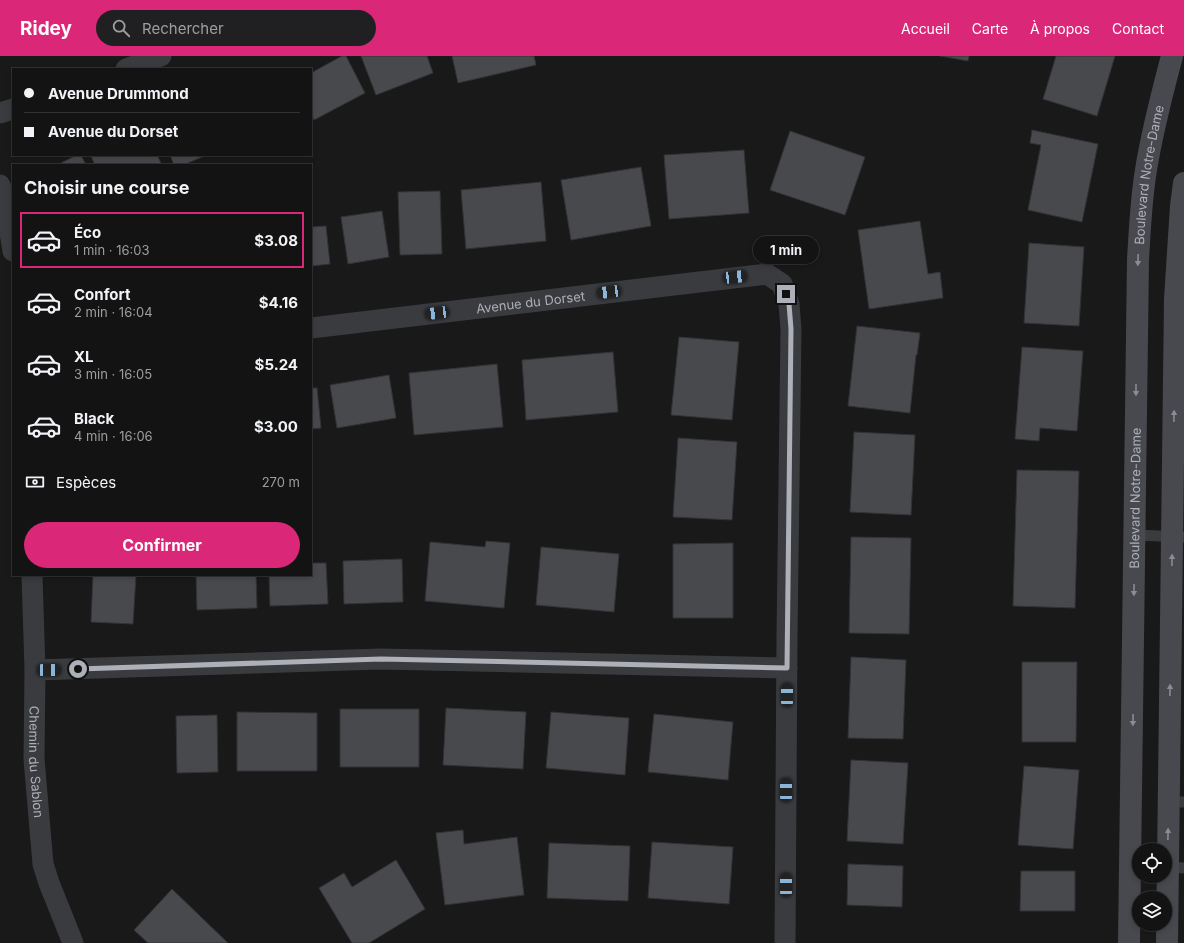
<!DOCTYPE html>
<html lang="fr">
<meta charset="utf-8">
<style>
:root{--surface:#131314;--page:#202022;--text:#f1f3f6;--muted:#9d9ea0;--line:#323234;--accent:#db2777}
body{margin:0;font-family:Inter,sans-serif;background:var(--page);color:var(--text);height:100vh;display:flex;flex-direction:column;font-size:15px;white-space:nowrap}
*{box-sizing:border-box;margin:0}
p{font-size:13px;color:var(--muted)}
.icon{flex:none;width:22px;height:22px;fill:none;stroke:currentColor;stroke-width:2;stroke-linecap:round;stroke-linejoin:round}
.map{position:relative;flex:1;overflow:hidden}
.panel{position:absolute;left:12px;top:108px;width:300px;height:412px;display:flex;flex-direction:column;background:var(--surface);border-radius:0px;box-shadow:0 2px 6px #0003,0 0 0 1px var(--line)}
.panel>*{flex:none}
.banner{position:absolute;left:12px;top:12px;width:300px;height:88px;border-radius:0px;box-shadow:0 2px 6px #0003,0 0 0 1px var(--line);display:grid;align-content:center;height:88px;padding:0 12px;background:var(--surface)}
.tools{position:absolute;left:1132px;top:787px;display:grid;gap:8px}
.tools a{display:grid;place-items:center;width:40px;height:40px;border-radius:50%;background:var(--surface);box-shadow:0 2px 6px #0003,0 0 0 1px var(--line);font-size:20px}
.end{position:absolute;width:18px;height:18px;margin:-9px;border:5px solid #adafb9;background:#111;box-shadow:0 0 0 2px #111}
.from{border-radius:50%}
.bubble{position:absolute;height:28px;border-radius:14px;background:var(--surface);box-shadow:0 2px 6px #0003,0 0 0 1px var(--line);font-size:13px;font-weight:700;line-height:28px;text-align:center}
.car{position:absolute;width:12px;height:24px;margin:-12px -6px;border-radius:5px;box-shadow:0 0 3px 1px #0007;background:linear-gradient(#222 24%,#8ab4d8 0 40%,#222 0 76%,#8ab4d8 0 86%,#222 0)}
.banner b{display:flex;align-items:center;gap:14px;height:38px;font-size:15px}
.banner b+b{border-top:1px solid var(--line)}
.banner i{width:10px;height:10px;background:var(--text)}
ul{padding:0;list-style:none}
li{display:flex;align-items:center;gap:12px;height:56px;margin:0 8px 6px;padding:0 4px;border:2px solid transparent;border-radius:0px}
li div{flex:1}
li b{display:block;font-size:15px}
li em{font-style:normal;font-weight:700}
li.selected{border-color:var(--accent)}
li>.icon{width:36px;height:36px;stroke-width:1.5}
h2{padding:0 12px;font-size:18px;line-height:48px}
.pay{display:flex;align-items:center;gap:10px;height:44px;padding:0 12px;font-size:15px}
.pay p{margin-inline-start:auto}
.action{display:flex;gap:8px;margin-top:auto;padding:8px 12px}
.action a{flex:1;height:46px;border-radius:24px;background:var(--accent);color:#fff;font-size:16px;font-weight:700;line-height:46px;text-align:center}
header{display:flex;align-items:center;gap:24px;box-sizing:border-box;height:56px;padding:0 20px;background:var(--accent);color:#fff}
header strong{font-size:19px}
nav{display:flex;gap:22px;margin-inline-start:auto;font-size:14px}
.search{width:280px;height:36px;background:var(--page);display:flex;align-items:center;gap:10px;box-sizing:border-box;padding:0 14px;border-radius:22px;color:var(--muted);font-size:15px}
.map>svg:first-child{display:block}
</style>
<header>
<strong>Ridey</strong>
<div class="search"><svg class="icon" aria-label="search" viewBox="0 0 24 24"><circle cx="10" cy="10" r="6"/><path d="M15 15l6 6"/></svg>Rechercher</div>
<nav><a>Accueil</a><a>Carte</a><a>À propos</a><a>Contact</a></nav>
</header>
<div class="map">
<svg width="1184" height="887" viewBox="0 0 1184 887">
<rect width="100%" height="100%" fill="#19191a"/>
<path fill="#48494d" stroke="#333336" d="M342,0H346L365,37L314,64L311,58V17Z
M361,0H427L433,17L376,39Z
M452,0H534L536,9L458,27Z
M940,0H969L968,5Z
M1056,0H1115L1097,60L1043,43Z
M1032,74L1098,88L1082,166L1028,154L1041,89L1030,87Z
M790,75L865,101L845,159L770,134Z
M744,94L749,157L669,163L664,99Z
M77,99H81L86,109H57Z
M92,99H157L162,109H95L91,100Z
M170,99H207L183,109H174Z
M641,111L651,170L571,184L561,124Z
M541,126L546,185L466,193L461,134Z
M440,135L442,198L400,199L398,136Z
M382,155L389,201L348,208L341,161Z
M920,165L928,218L940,216L943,242L869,253L858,174Z
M326,170L330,208L311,210V171Z
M1029,187L1084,191L1079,270L1024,267Z
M857,270L920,277L917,299H916L910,357L848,350Z
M679,281L739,286L732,364L671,359Z
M1022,291L1083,295L1077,375L1040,372L1039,385L1015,383Z
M613,296L618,356L526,364L522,304Z
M497,308L503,371L414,379L409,317Z
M389,319L396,362L337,372L330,329Z
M311,332H317L321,372L311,373Z
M854,376L915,379L911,459L850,456Z
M678,382L737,386L732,464L673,461Z
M1017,414L1079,415L1075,552L1013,550Z
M851,481L911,482L909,578L849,577Z
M486,485L510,487L504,552L425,545L430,486L485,491Z
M733,487V562H673V488Z
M541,491L619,498L614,556L536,549Z
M402,503L403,546L344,548L343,505Z
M311,507H326L328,548L270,550L269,519H311Z
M93,519H136L133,568L91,566Z
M196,519H256L257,552L197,554Z
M851,601L906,604L903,683L848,682Z
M1022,606H1077L1076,686H1022Z
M446,652L526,656L523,713L443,709Z
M340,653H419V711H340Z
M237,656L317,657V715H237Z
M551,656L629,662L625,719L546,712Z
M654,658L733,666L728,724L648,716Z
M217,659L218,716L177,717L176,660Z
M851,704L908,707L903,788L847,785Z
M1024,710L1079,714L1073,793L1018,789Z
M463,774L464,788L517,781L524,839L445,849L436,777Z
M652,786L733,791L729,848L648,842Z
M549,787L630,790L628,845L547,842Z
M396,804L425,853L369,887H352L319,832L344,817L352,831Z
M848,808L903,810L902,851L847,849Z
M1021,815H1075V855H1020Z
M172,833L228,887H148L134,874Z"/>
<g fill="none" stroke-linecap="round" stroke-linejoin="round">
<path stroke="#3a3b3f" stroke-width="11" d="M1135,479L1184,481
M1169,746H1184
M1168,811L1184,812"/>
<g stroke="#3a3b3f" stroke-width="21">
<path d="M126,13L161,0"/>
<path d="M0,57L13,53"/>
<path d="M0,129L5,146L13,195"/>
<path id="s1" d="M311,272L767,218L782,228L789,248L791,273L787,582L785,887"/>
<path id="s2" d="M32,519L35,614L34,703L43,808L49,827L73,887"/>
<path d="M35,614L381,603L787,612"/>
</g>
<g stroke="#48494f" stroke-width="22">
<path id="s3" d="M1129,887L1138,203C1140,173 1141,143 1146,114C1152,75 1162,38 1172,0"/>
<path d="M1167,887L1175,243L1181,150L1184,127"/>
</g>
</g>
<defs><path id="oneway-solid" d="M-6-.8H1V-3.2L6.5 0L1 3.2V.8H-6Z"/></defs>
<g fill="#8a8b94">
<use href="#oneway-solid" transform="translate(1138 204) rotate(92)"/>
<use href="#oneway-solid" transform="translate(1136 334) rotate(90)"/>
<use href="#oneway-solid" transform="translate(1174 360) rotate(-89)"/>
<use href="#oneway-solid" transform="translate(1172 504) rotate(-89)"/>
<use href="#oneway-solid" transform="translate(1134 534) rotate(91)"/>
<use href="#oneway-solid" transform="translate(1170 634) rotate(-89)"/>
<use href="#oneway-solid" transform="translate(1133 664) rotate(91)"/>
<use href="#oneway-solid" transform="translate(1168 778) rotate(-89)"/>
</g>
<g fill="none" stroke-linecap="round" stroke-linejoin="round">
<path stroke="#adafb9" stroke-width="5" d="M78,613L381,603L787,612L791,273L789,248L786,238"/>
</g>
<g text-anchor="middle" stroke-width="3.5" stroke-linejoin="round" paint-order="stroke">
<g font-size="13" fill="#adafb9" stroke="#141415">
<text dy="5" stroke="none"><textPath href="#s3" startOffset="769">Boulevard Notre-Dame</textPath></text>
<text dy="5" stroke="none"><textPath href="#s1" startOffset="221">Avenue du Dorset</textPath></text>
<text dy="5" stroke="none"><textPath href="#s3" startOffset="445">Boulevard Notre-Dame</textPath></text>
<text dy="5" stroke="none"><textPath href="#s2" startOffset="187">Chemin du Sablon</textPath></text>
</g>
</g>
</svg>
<div class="tools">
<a><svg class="icon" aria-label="locate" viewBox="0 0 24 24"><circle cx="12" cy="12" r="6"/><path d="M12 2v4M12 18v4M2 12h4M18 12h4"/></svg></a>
<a><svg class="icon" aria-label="layers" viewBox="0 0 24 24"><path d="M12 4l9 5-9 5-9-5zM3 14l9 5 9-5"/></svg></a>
</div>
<i class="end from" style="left:78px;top:613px"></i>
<i class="end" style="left:786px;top:238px"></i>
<div class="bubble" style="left:753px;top:180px;width:66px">1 min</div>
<i class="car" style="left:735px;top:221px;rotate:84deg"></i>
<i class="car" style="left:609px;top:236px;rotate:263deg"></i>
<i class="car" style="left:437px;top:257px;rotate:263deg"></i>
<i class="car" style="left:49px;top:614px;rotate:89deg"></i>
<i class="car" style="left:787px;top:639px;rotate:0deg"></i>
<i class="car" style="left:786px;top:734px;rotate:0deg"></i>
<i class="car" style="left:786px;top:829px;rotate:0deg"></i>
<div class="banner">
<b><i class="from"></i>Avenue Drummond</b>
<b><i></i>Avenue du Dorset</b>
</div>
<section class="panel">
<h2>Choisir une course</h2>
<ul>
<li class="selected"><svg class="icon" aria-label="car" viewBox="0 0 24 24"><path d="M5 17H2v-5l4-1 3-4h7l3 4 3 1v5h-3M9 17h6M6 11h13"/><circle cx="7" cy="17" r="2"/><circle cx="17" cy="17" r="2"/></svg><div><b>Éco</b><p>1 min · 16:03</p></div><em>$3.08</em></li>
<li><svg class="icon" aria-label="car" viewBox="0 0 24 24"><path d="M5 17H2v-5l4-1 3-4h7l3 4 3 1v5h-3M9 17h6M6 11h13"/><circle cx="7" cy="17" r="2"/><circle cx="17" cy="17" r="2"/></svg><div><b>Confort</b><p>2 min · 16:04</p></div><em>$4.16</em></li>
<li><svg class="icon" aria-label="car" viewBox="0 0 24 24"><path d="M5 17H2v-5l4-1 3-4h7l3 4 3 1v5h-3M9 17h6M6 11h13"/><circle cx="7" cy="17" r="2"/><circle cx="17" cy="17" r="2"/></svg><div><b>XL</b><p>3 min · 16:05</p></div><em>$5.24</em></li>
<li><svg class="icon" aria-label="car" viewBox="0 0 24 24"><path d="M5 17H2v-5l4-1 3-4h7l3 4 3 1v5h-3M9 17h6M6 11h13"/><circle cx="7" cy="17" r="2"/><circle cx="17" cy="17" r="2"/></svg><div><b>Black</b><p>4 min · 16:06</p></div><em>$3.00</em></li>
</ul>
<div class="pay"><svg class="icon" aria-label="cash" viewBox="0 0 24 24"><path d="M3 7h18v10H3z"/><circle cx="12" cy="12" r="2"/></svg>Espèces<p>270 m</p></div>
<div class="action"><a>Confirmer</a></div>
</section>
</div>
